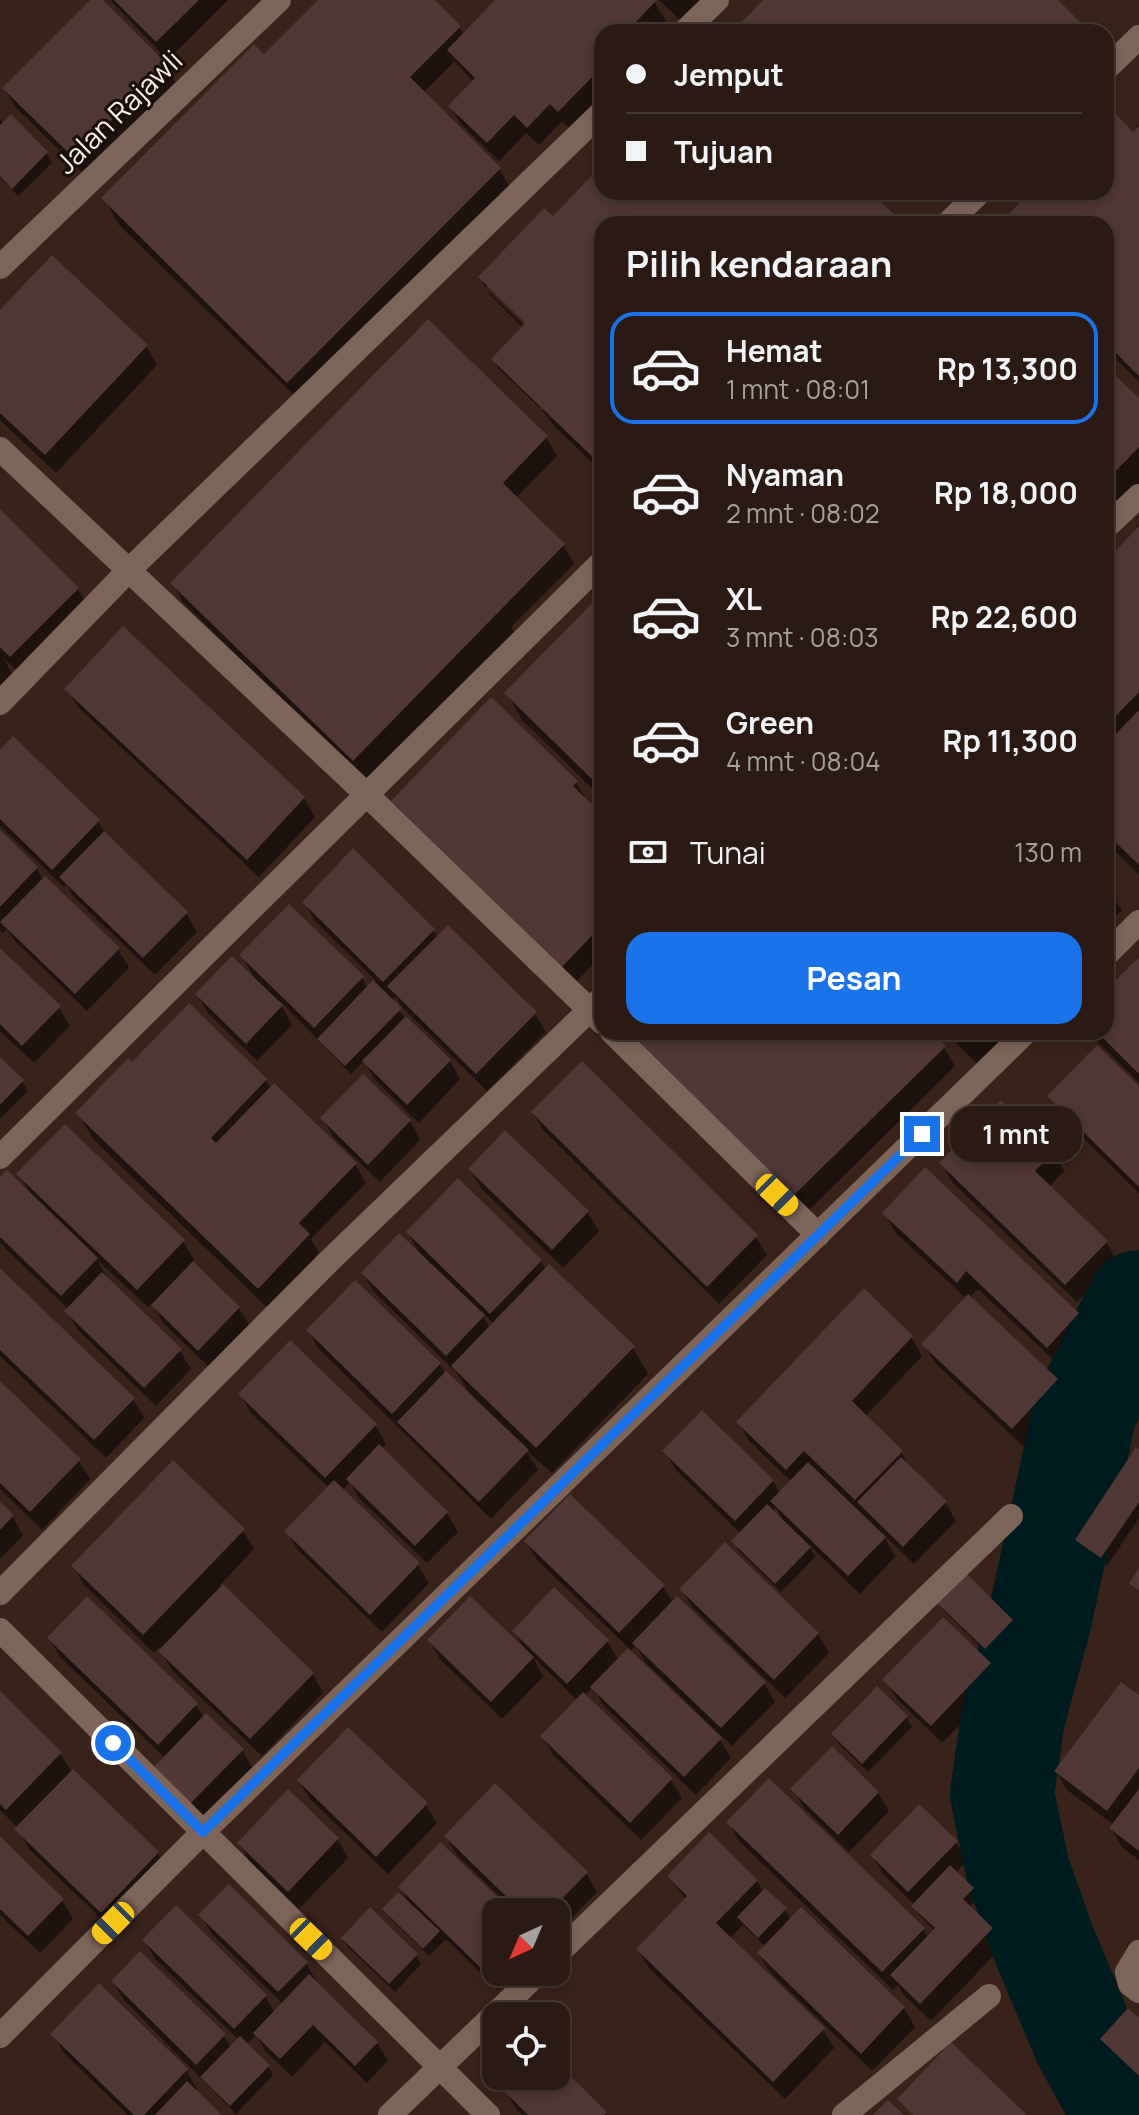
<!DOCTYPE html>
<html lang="id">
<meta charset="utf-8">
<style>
:root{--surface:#2a1a13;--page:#32231c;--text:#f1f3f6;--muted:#a5a1a0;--line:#463833;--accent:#1a73e8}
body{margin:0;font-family:Manrope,sans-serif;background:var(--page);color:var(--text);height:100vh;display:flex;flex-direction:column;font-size:30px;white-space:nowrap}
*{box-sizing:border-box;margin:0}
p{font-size:26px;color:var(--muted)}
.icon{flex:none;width:44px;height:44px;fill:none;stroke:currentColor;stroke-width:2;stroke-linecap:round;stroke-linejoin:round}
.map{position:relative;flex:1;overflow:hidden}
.sheet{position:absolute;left:594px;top:216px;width:520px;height:824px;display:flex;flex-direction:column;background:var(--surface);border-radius:24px;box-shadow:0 4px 12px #0003,0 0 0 2px var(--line)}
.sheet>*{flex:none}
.hud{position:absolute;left:594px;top:24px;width:520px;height:176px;border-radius:24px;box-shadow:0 4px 12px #0003,0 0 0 2px var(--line);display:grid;align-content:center;height:176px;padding:0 32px;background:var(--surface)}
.needle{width:52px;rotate:224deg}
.controls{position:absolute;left:482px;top:1898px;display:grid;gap:16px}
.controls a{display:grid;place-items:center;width:88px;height:88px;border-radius:16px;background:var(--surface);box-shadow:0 4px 12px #0003,0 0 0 2px var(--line);font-size:40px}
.end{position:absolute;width:36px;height:36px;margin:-18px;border:10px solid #1a73e8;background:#fff;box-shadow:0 0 0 4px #fff}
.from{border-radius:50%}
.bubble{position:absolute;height:56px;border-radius:24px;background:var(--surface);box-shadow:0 4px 12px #0003,0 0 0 2px var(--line);font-size:26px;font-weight:700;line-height:56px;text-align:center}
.car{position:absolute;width:24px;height:48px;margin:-24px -12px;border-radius:10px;box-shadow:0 0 6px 2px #0007;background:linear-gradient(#f5c518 24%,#345 0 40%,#f5c518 0 76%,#345 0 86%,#f5c518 0)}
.hud b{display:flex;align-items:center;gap:28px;height:76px;font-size:30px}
.hud b+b{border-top:2px solid var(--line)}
.hud i{width:20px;height:20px;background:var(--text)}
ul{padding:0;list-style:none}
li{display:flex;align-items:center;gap:24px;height:112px;margin:0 16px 12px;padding:0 16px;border:4px solid transparent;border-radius:24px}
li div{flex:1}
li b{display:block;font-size:30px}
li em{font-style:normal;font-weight:700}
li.current{border-color:var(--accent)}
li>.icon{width:72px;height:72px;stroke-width:1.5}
h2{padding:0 32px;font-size:36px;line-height:96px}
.pay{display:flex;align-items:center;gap:20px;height:88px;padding:0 32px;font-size:30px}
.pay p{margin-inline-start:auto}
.action{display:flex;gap:16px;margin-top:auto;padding:16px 32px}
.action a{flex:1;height:92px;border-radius:24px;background:var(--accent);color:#fff;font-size:32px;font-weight:700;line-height:92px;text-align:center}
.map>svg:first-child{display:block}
</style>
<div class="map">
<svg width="1139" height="2115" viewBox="0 0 1139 2115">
<rect width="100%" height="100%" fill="#382219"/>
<path fill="#0007" fill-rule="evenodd" d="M93,0H100L165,66L176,84L85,175L15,107L4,88Z
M110,0H228L168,60Z
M321,0H432L459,27L464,35L498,0H653L666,21L655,32H602V96L570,129L562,121L539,145L526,133L499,161L461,124L450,106L473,82L455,61L423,93L499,169L510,187L299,400L119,225L104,198L270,63Z
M659,0H722L692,31Z
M11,117L47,154L52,163L18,196L0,177V118L3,124Z
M1106,119L1133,134L1139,129V382L1106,349V224H1014L1009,216L1033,192H1106Z
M602,168V192H868L901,224H602V472L555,427L542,410L574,377L572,374L539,407L498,368L493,359L523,328L491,296L486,289L582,381L488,284L485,287L480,277L553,219Z
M0,313L146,346L157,365L56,473L0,420Z
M1106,369L1139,401V488L1106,522Z
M546,437L557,456L516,498L563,545L574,564L511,627L516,635L369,786L183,602L173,583Z
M0,512L78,589L88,608L21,674L3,658L15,678L0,694Z
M1139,529V875L1106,842V747L1108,745L1106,743V564Z
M602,608V778L592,788L522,720L507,693Z
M123,629L304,798L315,817L259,877L78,707L67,689Z
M0,753L98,821L109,839L186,913L197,932L155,975L73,896L66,884L64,887L0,826Z
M576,782L587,801L602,817V955L574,984L404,820L393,802Z
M0,833L37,868L43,880L118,949L129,968L87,1011L14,940L7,929L3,933L0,930Z
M1106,887L1122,910L1106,926Z
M304,902L433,930L438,938L535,1014L546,1032L487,1091L400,1005L396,997L392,1001L405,1018L450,1061L460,1079L419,1123L375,1080L364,1061L351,1074L278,999L292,1025L257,1061L208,1013L197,995L256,981L242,956L362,978L368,988L376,981L315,921Z
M0,950L59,1008L70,1026L34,1063L0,1031Z
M1139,960V1083L1098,1042L1092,1032H1106V993Z
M189,1006L266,1080L271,1089L355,1164L366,1183L311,1239L324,1262L274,1314L93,1139L78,1113L132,1065Z
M622,1032H929L944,1048L955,1066L801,1218Z
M945,1032H1015L980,1067Z
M0,1060L22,1082L28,1091L0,1119Z
M363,1076L410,1121L420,1140L380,1182L333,1137L323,1118Z
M1139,1089V1193L1060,1115L1050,1096Z
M533,1113L756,1237L767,1255L719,1304L544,1131Z
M505,1133L588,1213L599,1231L563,1268L481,1188L470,1170Z
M1053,1153L1064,1171L1049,1187L1106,1242L1117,1261L1077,1302L952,1182L942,1164Z
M19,1174L183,1241L194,1260L192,1263L239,1308L250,1327L210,1368L164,1324L152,1303L148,1307L96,1259L108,1278L180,1351L191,1369L156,1406L78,1330L67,1312L69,1310L0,1243V1180L30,1193Z
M885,1213L1078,1314L1089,1333L1059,1365L978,1289L970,1298L1057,1380L1068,1399L1024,1447L935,1363L924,1345L967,1299L895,1232Z
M408,1233L541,1261L546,1270L633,1348L648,1374L552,1473L526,1450L538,1470L491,1519L319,1349L308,1330L355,1282L440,1365L445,1374L470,1394L457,1373L374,1292L363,1274L421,1255ZM482,1312L494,1324L490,1328L481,1313Z
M0,1270L133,1399L144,1418L106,1458L0,1356Z
M864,1291L912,1338L922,1356L865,1417L901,1452L911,1470L945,1502L956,1521L914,1564L883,1534L895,1557L860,1594L808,1544L815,1557L781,1592L739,1551L734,1542L741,1534L676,1470L665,1452L773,1481L780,1494L792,1482L749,1441L739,1422ZM776,1508L785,1524L772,1512Z
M0,1384L79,1461L90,1479L42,1530L0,1489Z
M240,1394L376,1426L386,1444L381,1449L447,1513L458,1532L427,1563L359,1498L350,1482L342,1490L418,1565L429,1583L382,1632L298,1550L287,1532L329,1488L251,1413Z
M1139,1452V1518L1107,1566L1082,1549L1077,1540Z
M0,1504L12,1516L23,1535L0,1559Z
M243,1531L254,1549L220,1585L313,1674L323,1693L262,1756L172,1670L159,1648L154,1653L84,1585L74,1567Z
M526,1541L663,1587L673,1603L764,1683L775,1702L732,1746L645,1662L636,1645L629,1652L720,1740L731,1758L696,1795L604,1706L593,1687L584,1696L671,1780L682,1798L641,1840L553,1755L543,1737L578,1701L533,1657L543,1677L502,1719L440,1659L429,1640L525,1650L514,1631L607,1641L619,1661L630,1649L537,1560Z
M725,1545L818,1634L829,1653L785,1698L693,1608L682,1590Z
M87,1599L196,1705L204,1718L242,1750L253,1769L201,1822L165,1758L60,1657L49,1638Z
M937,1600L1012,1621L1017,1630L991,1657L942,1609Z
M943,1619L990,1664L1001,1683L942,1743L896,1698L885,1680Z
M0,1694L60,1753L72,1772L158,1854L168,1872L113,1930L28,1848L18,1828L0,1810Z
M1139,1698V1860L1122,1847L1111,1828L1114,1825L1067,1790L1056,1771Z
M907,1718L912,1727L868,1772L839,1744L833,1735Z
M299,1781L426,1805L437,1823L388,1874L310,1799Z
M793,1789L878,1793L889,1811L849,1852L804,1808Z
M288,1792L338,1840L348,1858L299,1909L250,1862L239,1843Z
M729,1822L923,1929L928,1938L935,1931L919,1915L915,1905L883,1874L872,1855L956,1842L967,1861L955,1873L972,1889L977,1898L969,1907L991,1929L1002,1947L931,2021L903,1994L898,1985L893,1990L739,1841Z
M446,1837L586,1873L597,1892L556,1934V1912H516L457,1855Z
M0,1839L62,1900L73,1919L40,1953L0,1915Z
M669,1876L757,1881L763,1892L785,1910L791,1920L802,1910L904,2008L915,2027L872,2071L770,1972L759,1954L766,1947L743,1925L729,1939L823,2030L834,2048L785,2099L649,1968L638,1949L686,1900Z
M400,1887L510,1912H496V1972H515L498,1990L446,1939L429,1956L390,1918L384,1909L409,1903Z
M201,1916L306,1963L317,1982L315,1983L377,2043L388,2061L367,2083L325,2042L292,2077L266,2052L256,2035L246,2045L268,2066L273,2075L236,2114L124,2000L113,1982L224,2036L231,2048L239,2040L155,1959L145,1941L265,1996L275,2013L283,2004L212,1934Z
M343,1938L416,1955L421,1964L395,1992L348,1947Z
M1139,2021V2082L1113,2058L1102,2039Z
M53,2034L186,2070L197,2089L195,2092L219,2115H128L64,2053Z
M556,2065L606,2113L607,2115H522L517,2110L506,2091L521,2076H556Z"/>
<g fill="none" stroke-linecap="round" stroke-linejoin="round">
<path stroke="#001b1d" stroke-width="104" d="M1125,2115L1084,2040L1043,1942L1018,1871L1002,1794L1013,1718L1040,1618L1085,1410L1139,1302"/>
</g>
<path fill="#513735" d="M90,0H103L167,64L74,158L2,88Z
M114,0H199L156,42Z
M318,0H435L461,26L410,77L501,168L287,383L101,198L254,44L264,54Z
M495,0H657L626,32H602V67L558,112L550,104L527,128L514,115L487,143L448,106L475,78L447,50Z
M763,0H1058L1090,32H732Z
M1112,110L1133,132L1139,126V376L1106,343V224H1015L1007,216L1030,192H1106V117Z
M11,114L48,152L12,189L0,176V125Z
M602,165V192H871L904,224H602V466L491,359L525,323L478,277L544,208L553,216Z
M52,255L148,345L45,455L0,413V310Z
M428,319L548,436L503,483L565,544L353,761L170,583Z
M1106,366L1139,398V447L1106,481Z
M0,509L79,588L10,657L0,647Z
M1139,526V692L1106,726V561Z
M596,599L602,605V803L591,792L598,785L504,693Z
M123,626L305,797L247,860L64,689Z
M491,697L578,781L573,786L602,814V925L562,967L391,801Z
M1139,710V865L1106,833V744Z
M13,736L100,820L52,870L0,819V750Z
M0,830L38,867L0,907Z
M104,831L188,912L143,958L59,877Z
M353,848L435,929L383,982L302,902Z
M45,876L120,948L75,994L0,922Z
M289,904L364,976L314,1028L239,955Z
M448,925L537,1012L476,1074L387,986Z
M0,948L61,1006L22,1046L0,1024Z
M232,956L283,1005L246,1044L195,994Z
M1139,957V1074L1097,1032H1106V990Z
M373,980L402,1008L345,1066L317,1039Z
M189,1003L267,1079L211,1138L216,1143L274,1083L357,1163L299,1223L310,1234L258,1289L75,1113L128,1058L132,1062Z
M406,1016L451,1060L407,1105L362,1061Z
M623,1032H931L946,1046L789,1200Z
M954,1032H974L964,1042Z
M1097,1045L1139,1086V1187L1047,1096Z
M0,1057L24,1080L0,1105Z
M582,1061L758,1235L707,1287L531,1112Z
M363,1074L411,1120L368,1165L320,1118Z
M1001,1100L1054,1152L1035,1171L1108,1241L1065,1285L939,1163Z
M65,1124L185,1240L137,1290L16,1174Z
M505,1130L589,1211L552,1250L468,1169Z
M925,1167L1079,1313L1047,1348L966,1271L957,1283L882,1213Z
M7,1170L98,1258L61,1296L0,1237V1177Z
M458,1178L542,1260L490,1314L406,1232Z
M399,1233L485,1315L446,1356L361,1273Z
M193,1261L240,1307L198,1351L151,1305Z
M549,1264L635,1346L536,1448L451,1366Z
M0,1268L135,1398L94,1440L0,1350Z
M102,1272L182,1349L144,1388L64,1311Z
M355,1280L441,1363L392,1414L306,1330Z
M864,1288L913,1336L852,1401L903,1451L855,1500L804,1451L786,1470L736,1422Z
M968,1294L1058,1379L1012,1429L921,1344Z
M290,1340L377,1424L325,1478L238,1394Z
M446,1371L529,1450L479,1502L397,1422Z
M0,1381L81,1459L30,1512L0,1483Z
M702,1410L774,1480L735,1521L662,1451Z
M379,1444L448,1512L415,1546L346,1479Z
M1136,1447L1139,1449V1502L1101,1558L1075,1540Z
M901,1457L947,1501L903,1547L857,1502Z
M173,1460L245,1529L143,1635L71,1566Z
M808,1462L886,1537L848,1576L770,1501Z
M334,1480L420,1563L370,1615L284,1531Z
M570,1494L665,1585L619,1633L524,1541Z
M0,1502L14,1515L0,1530Z
M767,1504L811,1547L775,1584L731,1541Z
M725,1542L819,1633L774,1680L679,1589Z
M1139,1567V1590L1129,1584Z
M963,1570L1013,1620L985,1649L934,1600Z
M223,1584L314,1673L250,1739L158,1651Z
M554,1587L609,1640L567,1684L512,1631Z
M87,1596L198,1703L158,1745L47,1638Z
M470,1596L534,1657L491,1702L427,1640Z
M677,1596L766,1682L721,1728L632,1643Z
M943,1617L991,1663L931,1726L882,1680Z
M628,1648L722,1738L684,1777L590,1687Z
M1121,1682L1139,1695V1768L1107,1811L1054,1771Z
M877,1686L908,1716L862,1764L831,1734Z
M0,1691L62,1752L6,1810L0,1804Z
M583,1692L673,1778L630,1823L540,1736Z
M206,1713L244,1749L189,1805L152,1769Z
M348,1727L428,1803L376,1857L297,1780Z
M832,1746L879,1792L838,1835L790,1789Z
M73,1769L159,1852L101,1913L14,1829Z
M769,1778L925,1928L882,1972L726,1822Z
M495,1783L588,1872L549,1912H522L444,1836Z
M288,1789L339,1838L288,1892L237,1843Z
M1139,1789V1851L1109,1828Z
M919,1804L958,1841L908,1892L870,1855Z
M709,1832L758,1880L716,1923L825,2028L773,2082L636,1949L687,1896L667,1876Z
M0,1836L64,1899L28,1936L0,1909Z
M440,1842L513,1912H496V1963L486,1973L398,1887Z
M950,1865L974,1888L963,1899L993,1928L920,2004L890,1975L935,1928L911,1906Z
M229,1884L308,1962L278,1992L198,1915Z
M765,1888L787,1908L758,1938L737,1917Z
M398,1892L440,1931L423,1949L382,1909Z
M176,1905L267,1995L234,2029L142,1940Z
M370,1907L418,1954L389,1984L341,1938Z
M801,1907L905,2007L861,2054L757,1953Z
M140,1951L226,2034L196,2065L111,1981Z
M309,1974L378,2042L355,2066L313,2025L280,2059L253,2033Z
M99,1983L188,2069L144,2115H134L50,2034Z
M1128,2008L1139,2018V2076L1100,2039Z
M240,2036L270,2065L230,2106L200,2077Z
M951,2042L1027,2115H913L897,2099Z
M556,2062L607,2112L604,2115H528L504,2091L518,2076H556Z
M187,2081L222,2115H155Z
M888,2100L904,2115H873Z"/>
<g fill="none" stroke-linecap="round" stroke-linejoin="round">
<path stroke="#7e655a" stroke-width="24" d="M684,32L717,0
M1106,69L1139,37
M947,224L980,192
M0,267L279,0
M0,449L365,793L602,1022
M1106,527L1139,496
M0,703L129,570L602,112
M1106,955L1139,922
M612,1032L818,1235
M0,1157L602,562
M0,1593L325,1265L602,998
M0,1630L488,2115
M1139,1952L1127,1972L1130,1984L1139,1991
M556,1955L1011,1516
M0,2036L203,1832L1026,1032
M390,2115L539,1972
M844,2115L989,1996"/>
</g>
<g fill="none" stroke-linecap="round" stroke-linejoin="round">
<path stroke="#1a73e8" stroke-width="10" d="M113,1743L203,1832L922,1134"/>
</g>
<g text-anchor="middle" stroke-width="6" stroke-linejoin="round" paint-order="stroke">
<g font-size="28" fill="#fcede6" stroke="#180f0a">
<text transform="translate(119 112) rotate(-44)" y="10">Jalan Rajawli</text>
</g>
</g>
</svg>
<div class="controls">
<a><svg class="needle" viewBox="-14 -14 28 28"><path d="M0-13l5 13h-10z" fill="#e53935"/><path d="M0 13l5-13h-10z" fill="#a5a1a0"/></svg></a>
<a><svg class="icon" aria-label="locate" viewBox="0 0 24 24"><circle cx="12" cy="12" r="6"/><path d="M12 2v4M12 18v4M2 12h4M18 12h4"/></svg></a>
</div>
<i class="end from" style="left:113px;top:1743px"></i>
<i class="end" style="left:922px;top:1134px"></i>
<div class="bubble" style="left:950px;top:1106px;width:132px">1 mnt</div>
<i class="car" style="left:777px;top:1195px;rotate:134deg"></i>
<i class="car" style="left:113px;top:1923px;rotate:225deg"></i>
<i class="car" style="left:311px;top:1939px;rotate:134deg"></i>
<div class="hud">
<b><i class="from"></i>Jemput</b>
<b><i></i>Tujuan</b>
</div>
<section class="sheet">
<h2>Pilih kendaraan</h2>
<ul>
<li class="current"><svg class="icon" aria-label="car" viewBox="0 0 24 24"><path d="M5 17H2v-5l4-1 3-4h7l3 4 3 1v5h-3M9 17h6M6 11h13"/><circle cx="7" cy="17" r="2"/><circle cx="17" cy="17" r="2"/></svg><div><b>Hemat</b><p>1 mnt · 08:01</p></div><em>Rp 13,300</em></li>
<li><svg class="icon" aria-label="car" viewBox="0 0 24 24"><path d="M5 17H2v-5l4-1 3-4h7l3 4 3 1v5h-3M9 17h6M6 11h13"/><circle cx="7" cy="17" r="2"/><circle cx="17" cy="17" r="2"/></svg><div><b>Nyaman</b><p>2 mnt · 08:02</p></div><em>Rp 18,000</em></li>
<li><svg class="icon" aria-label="car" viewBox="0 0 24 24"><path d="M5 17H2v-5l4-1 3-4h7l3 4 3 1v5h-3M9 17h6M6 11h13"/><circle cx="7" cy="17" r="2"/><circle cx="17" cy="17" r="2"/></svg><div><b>XL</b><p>3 mnt · 08:03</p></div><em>Rp 22,600</em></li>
<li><svg class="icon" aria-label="car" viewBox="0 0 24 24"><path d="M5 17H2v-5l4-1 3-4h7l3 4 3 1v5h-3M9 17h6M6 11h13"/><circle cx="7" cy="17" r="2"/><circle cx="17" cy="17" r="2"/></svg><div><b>Green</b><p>4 mnt · 08:04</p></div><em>Rp 11,300</em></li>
</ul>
<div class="pay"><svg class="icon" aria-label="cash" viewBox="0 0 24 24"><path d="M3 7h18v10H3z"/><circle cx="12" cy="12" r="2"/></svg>Tunai<p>130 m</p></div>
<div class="action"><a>Pesan</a></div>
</section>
</div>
